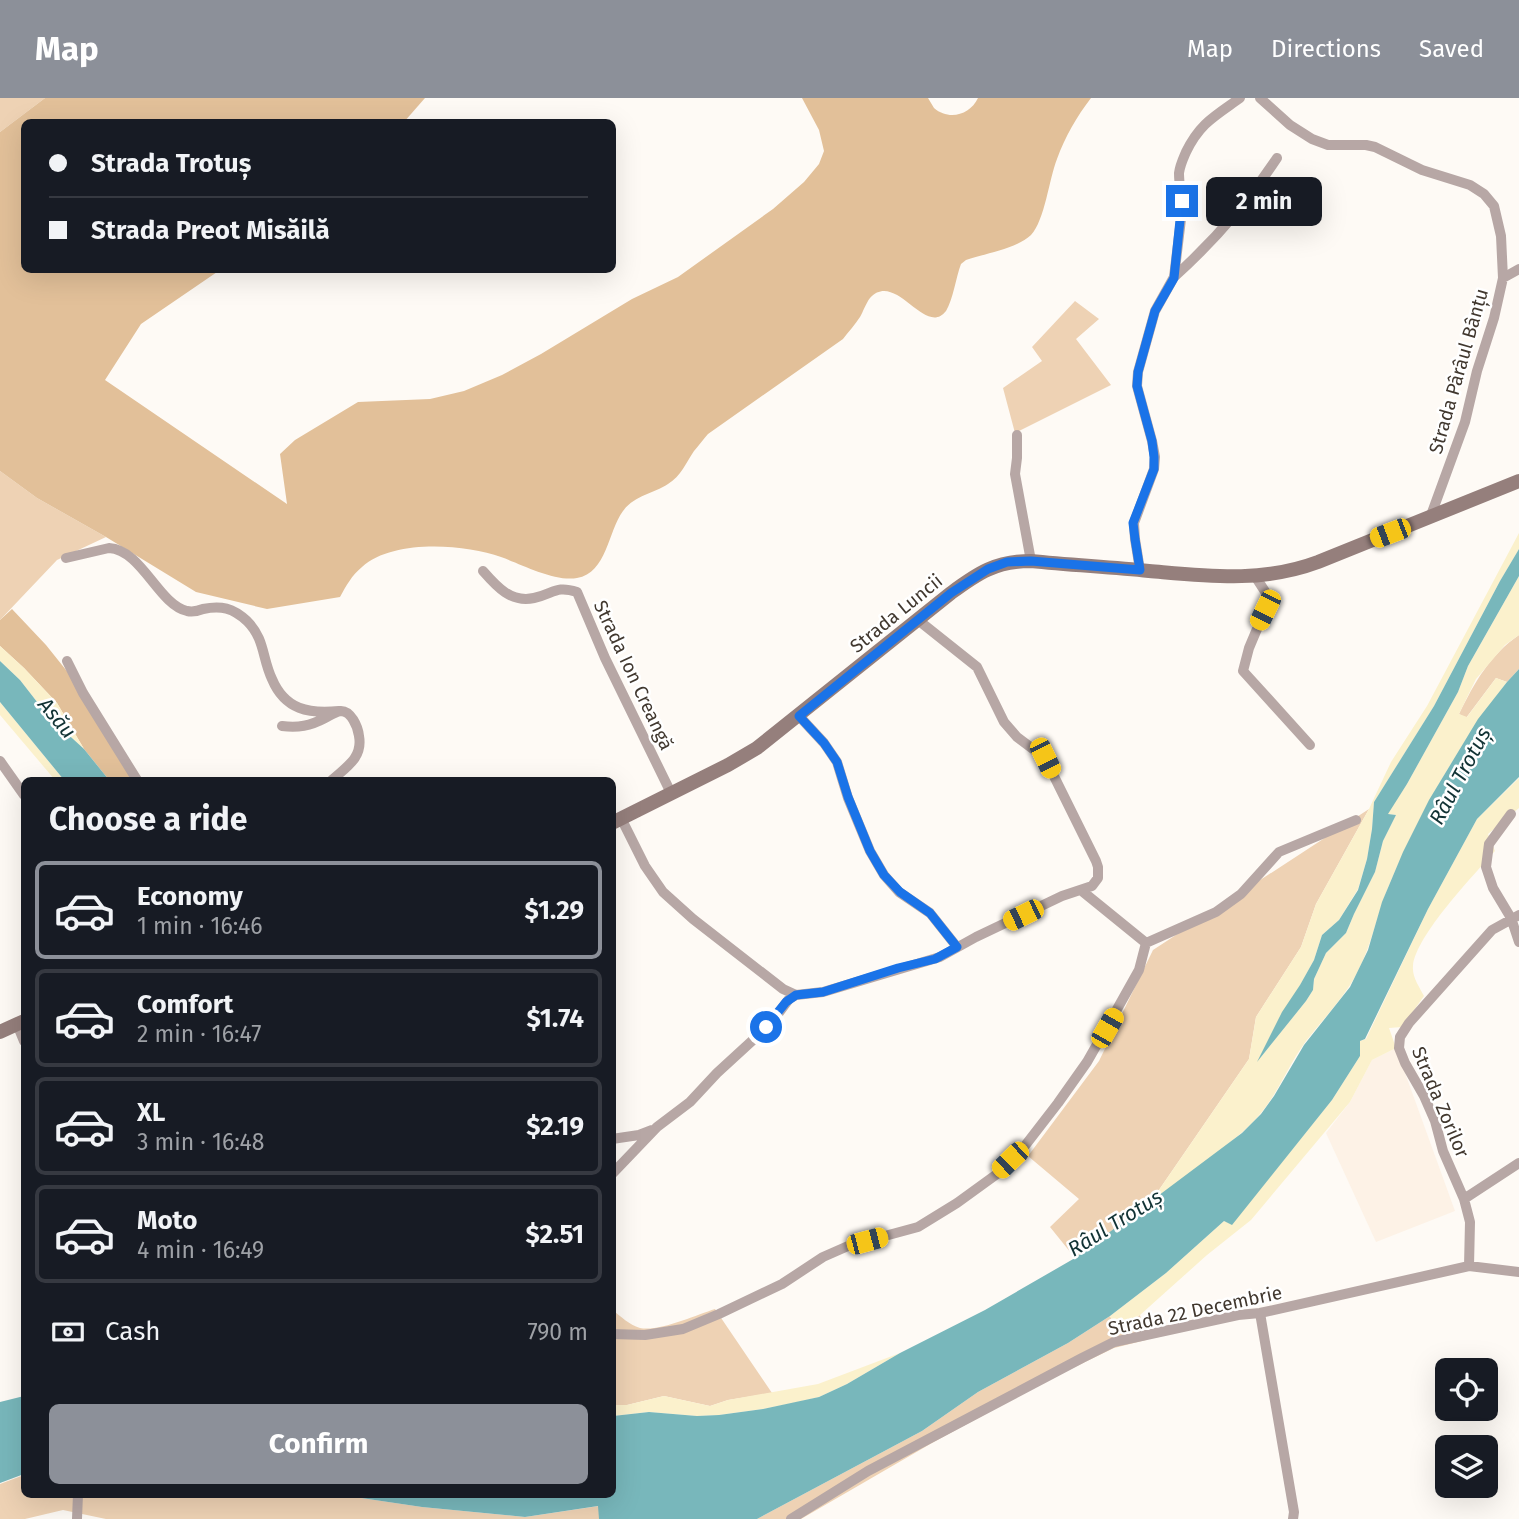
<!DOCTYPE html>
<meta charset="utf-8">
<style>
:root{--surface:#171b24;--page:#20242c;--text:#f1f3f6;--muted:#9ea1a6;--line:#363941;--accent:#8c9099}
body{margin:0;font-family:"Fira Sans",sans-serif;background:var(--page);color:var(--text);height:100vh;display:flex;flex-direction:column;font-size:26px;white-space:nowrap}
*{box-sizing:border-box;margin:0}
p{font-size:23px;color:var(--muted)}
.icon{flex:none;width:38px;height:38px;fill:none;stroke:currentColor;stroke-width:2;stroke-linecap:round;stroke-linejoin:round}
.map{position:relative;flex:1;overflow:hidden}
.sheet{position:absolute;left:21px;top:679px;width:595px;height:721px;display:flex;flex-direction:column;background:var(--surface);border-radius:10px;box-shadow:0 7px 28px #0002}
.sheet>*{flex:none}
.guide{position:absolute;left:21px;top:21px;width:595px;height:154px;border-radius:10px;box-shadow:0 7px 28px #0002;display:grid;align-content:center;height:154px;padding:0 28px;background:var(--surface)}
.buttons{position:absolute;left:1435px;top:1260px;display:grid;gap:14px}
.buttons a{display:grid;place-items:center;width:63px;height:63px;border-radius:10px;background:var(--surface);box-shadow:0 7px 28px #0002;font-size:35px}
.end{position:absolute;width:32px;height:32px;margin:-16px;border:9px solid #1a73e8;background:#fff;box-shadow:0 0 0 4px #fff}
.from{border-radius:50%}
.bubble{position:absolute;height:49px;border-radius:10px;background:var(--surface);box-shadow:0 7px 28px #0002;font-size:23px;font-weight:700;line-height:49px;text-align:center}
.car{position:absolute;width:21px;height:42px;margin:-21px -10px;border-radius:9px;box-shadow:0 0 5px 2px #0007;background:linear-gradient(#f5c518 24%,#345 0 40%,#f5c518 0 76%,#345 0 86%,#f5c518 0)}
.guide b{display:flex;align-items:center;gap:24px;height:66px;font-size:26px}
.guide b+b{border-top:2px solid var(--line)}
.guide i{width:18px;height:18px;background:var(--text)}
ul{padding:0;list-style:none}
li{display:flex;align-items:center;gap:21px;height:98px;margin:0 14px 10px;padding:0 14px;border:4px solid var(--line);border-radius:10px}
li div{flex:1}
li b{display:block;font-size:26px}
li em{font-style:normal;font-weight:700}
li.active{border-color:var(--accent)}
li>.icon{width:63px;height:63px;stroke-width:1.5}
h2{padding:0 28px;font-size:32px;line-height:84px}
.pay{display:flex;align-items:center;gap:18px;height:77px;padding:0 28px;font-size:26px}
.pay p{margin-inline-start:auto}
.primary-button{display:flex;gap:14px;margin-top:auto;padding:14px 28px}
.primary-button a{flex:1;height:80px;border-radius:10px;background:var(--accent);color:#fff;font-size:28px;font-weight:700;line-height:80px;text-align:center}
header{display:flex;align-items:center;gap:42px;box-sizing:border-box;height:98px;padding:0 35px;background:var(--accent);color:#fff}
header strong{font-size:33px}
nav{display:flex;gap:38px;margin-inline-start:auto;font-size:24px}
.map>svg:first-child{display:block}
</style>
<header>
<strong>Map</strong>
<nav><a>Map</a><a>Directions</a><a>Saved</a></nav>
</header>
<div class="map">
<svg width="1519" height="1421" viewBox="0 0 1519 1421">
<rect width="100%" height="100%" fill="#fefaf5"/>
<path fill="#fdf2e6" d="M1396,950L1455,1113L1376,1144L1326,1035L1350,1004L1372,962Z"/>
<path fill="#eed2b4" d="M0,0H45L0,34Z
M1075,203L1099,221L1076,241L1111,287L1015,335L1003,290L1042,263L1032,249Z
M0,373L37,400L106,439L57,462L0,522Z
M1519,537V571L1507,584L1496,580L1466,620L1459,616C1475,584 1489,558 1519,537Z
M1369,711L1316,806L1301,849L1256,919L1249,961L1150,1105L1075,1160L1050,1129L1079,1101L1028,1058L1099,963L1153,852Z
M715,1211L772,1295L728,1302L710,1308L664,1298L627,1307H613L612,1212C621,1218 629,1227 640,1230C659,1234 696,1217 715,1211Z
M1140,1217L1146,1242L1114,1250L1046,1283L932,1345L801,1421H757L922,1333L978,1294L1068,1245L1110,1218L1116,1230Z
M24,1377V1396L341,1397L422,1409L525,1419L599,1408V1421H106L63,1412L25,1421H0V1386Z"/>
<path fill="#e2c099" d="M45,0H425L404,24H24V172H220L141,226L105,282L287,406L280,356L295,342L358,304L430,301L464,293L502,277L541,256L632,201L678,179L773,111L804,84L819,66L824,53L819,32L802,0H928C930,3 932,7 934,10C949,23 970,17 978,0H1091C1077,18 1065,39 1057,61C1049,81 1045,122 1031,137C1018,150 984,156 966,162L961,166C956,179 953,202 946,213C925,240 896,172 870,200C866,205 863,214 860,219C855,227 848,234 843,241L708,336C703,342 699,347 694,353C686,365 681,378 668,386C653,396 635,397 623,413C608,433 607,475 577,480C555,484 521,466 501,459C464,446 393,441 362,469C352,477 346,488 340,499L267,511L196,494L106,439L37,400L0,373V34Z
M12,511L46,547L70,577L132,682H109L84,651L57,605L24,570L0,548V522Z"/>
<path fill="#fbf1cc" d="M1519,435V451L1500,483L1434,608L1374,704L1372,731L1367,761L1358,791L1339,822L1322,837L1314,862L1260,960L1306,903L1313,892L1314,881L1326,855L1346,835L1354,816L1375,774L1383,743L1396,717L1387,716L1407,686L1458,594L1468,568L1519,478V537L1505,547L1476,581L1459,616L1467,619L1496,580L1507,584C1459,646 1421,713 1390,785C1377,815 1372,847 1357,875C1344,900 1323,921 1306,943C1289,966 1279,993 1261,1015C1250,1029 1235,1040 1222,1051C1198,1070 1174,1087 1150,1105L1249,961L1256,919L1301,849L1316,806L1369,711L1391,664L1427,608Z
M0,548L24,570L57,605L84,651L48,618L20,582L0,563Z
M0,604L64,682H55L0,617Z
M1519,680V710L1488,736L1495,753C1474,777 1416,837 1413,868C1412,879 1419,888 1424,898L1402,929L1389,930L1396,950L1372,962L1350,1004L1251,1122L1207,1157L1140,1217L1116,1230L1110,1218L1166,1175L1224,1123L1232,1126L1332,1002L1360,958V943L1366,941L1428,811L1477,721Z
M900,1255L847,1286L819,1299L793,1305L763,1311L719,1317L697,1318L649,1314L613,1318V1307H627L664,1298L710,1308L728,1302L818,1286Z"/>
<path fill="#78b7bb" d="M1519,451V478L1468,568L1458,594L1407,686L1388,716L1396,717L1383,743L1375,774L1354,816L1346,835L1326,855L1314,881L1313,892L1306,903L1257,964L1282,914L1300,887L1314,862L1322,837L1339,822L1358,792L1367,761L1372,731L1374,704L1434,608L1500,483Z
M0,563L20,582L48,618L84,651L109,682H64L0,604Z
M1519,571V679L1477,721L1428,811L1365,941L1360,943V958L1332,1002L1232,1127L1224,1123L1166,1175L1110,1218L1068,1245L978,1294L922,1333L757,1421H599L598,1408L525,1419L422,1409L341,1397L612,1396L613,1318L649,1314L697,1318L719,1317L763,1311L819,1299L847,1286L900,1255L985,1212L1075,1160L1242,1035L1261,1016L1274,998L1304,947L1350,889L1368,852L1382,804L1403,754L1429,702L1478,621L1507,584Z
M24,1298V1376L0,1385V1304Z"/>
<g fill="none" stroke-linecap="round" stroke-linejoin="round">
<path stroke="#b7a7a5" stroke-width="10" d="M1260,0L1290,27L1312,41L1328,47H1366L1375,49L1422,72L1470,87L1484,96L1494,108L1501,138L1503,180L1494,220L1477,273L1465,324L1430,420
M1174,179C1213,144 1248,104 1277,60
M1503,180L1519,171
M1017,337V360L1015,376L1031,463
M66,460L109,450C142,452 158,506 187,513C192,514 198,513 203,511C221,507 233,510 247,523C265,541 262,560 272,581C285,612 309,616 339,613
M1140,472L1135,441L1134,425L1154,371L1155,359L1152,343L1137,288L1138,274L1155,213L1174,179L1182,113C1182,100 1179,88 1179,75C1180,67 1183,61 1186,54C1200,25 1215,18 1240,0
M483,473C497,489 511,505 534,500C554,496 555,487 577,494L605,560L671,695
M1255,478L1266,495V503L1265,512L1249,550L1243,573L1310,647
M67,563L83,595L137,682
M799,618L824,645L837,664L848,700L870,753L884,777L899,794L930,815L957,849
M282,628C298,630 310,628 325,620C329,618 335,614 340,613C351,612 358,629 359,638C363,660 346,669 332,682
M0,663L24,697
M1511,716L1489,746L1486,769L1493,790L1511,820L1519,844
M621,720L645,768L663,794L693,821L783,891L796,897
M1082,793L1146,845
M17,926L24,943
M612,1041L639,1037L652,1032
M612,1076L657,1029L690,1004L717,975L753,942L775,920L789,901L796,897L823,894L940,859L976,839L1062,798L1092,788L1098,780V769L1096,763L1045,660L1017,639L1004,624L977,569L918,522
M1464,1101L1519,1065
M1469,1168L1470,1124L1464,1101L1443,1053L1435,1023L1424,998L1405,965L1399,950L1400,939L1409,925L1492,832L1519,817
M1260,1215L1294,1414L1293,1421
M612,1236L645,1237L683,1231L719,1216L782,1186L823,1159L848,1148L918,1129L957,1105L997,1076L1024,1049L1058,1005L1087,964L1116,913L1139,872L1146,845L1216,814L1241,796L1279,754L1356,722
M77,1421L78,1396
M791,1421L868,1373L1082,1260L1114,1244L1238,1217L1260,1215L1469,1168L1519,1174"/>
<path stroke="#957f7c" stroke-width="14" d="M612,725L728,667L757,650L951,495C978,475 996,463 1031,463C1070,467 1109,469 1149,473C1208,478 1262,485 1318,464L1519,383
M0,934L24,923"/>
</g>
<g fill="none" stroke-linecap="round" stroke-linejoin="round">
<path stroke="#1a73e8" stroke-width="9" d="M766,929L786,904L796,897L823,894L898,870L935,861L957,849L930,815L900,794L884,777L870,753L848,699L837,664L824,645L799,618L951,495L988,471L1007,464L1031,463L1140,472L1135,441L1133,425L1154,371V359L1152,343L1137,288L1138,274L1155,213L1174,180L1182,103"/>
</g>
<g text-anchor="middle" stroke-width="5" stroke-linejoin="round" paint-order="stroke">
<g font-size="19" fill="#41382f" stroke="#fff">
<text transform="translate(1458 273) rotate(-74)" y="7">Strada Pârâul Bânțu</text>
<text transform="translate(896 515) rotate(-39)" y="7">Strada Luncii</text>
<text transform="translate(634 577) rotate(65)" y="7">Strada Ion Creangă</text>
<text transform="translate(1441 1004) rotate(67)" y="7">Strada Zorilor</text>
<text transform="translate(1195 1212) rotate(-12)" y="7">Strada 22 Decembrie</text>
</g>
<g font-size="21" font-style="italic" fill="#113234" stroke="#fff">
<text transform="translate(57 620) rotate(50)" y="7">Asău</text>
<text transform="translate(1460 678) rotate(-62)" y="7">Râul Trotuș</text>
<text transform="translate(1115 1125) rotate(-32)" y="7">Râul Trotuș</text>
</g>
</g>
</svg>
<div class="buttons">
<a><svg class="icon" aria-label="locate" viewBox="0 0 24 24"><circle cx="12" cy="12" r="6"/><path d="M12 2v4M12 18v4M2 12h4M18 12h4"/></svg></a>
<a><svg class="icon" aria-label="layers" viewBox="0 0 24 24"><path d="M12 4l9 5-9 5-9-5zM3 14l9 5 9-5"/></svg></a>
</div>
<i class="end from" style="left:766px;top:929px"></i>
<i class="end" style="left:1182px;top:103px"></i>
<div class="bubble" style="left:1206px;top:79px;width:116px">2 min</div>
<i class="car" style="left:1390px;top:435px;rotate:249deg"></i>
<i class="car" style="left:1265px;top:512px;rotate:206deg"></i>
<i class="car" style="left:1045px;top:660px;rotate:154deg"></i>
<i class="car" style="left:1023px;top:817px;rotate:244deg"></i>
<i class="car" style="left:1107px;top:930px;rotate:30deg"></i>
<i class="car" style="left:1010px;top:1062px;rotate:226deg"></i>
<i class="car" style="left:867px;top:1143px;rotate:75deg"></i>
<div class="guide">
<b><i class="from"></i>Strada Trotuș</b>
<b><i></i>Strada Preot Misăilă</b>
</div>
<section class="sheet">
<h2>Choose a ride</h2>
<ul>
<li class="active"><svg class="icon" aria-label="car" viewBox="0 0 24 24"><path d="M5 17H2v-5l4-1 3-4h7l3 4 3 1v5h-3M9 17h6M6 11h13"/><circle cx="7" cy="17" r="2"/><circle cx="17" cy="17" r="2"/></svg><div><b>Economy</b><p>1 min · 16:46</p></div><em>$1.29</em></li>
<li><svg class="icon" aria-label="car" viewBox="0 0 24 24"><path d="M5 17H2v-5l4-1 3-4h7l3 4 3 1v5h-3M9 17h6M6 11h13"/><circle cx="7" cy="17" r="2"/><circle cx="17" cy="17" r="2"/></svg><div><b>Comfort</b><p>2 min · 16:47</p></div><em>$1.74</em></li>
<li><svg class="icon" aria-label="car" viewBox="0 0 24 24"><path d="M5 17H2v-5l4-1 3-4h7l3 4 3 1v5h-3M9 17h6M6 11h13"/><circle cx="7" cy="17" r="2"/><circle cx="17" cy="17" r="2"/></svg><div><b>XL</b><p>3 min · 16:48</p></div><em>$2.19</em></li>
<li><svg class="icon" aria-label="car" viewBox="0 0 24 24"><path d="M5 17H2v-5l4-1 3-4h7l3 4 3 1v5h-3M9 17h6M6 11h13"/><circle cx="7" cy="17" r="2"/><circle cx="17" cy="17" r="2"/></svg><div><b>Moto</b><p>4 min · 16:49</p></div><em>$2.51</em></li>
</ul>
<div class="pay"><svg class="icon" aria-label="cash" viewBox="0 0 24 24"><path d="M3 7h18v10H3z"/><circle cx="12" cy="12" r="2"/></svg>Cash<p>790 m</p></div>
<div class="primary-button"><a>Confirm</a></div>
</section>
</div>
